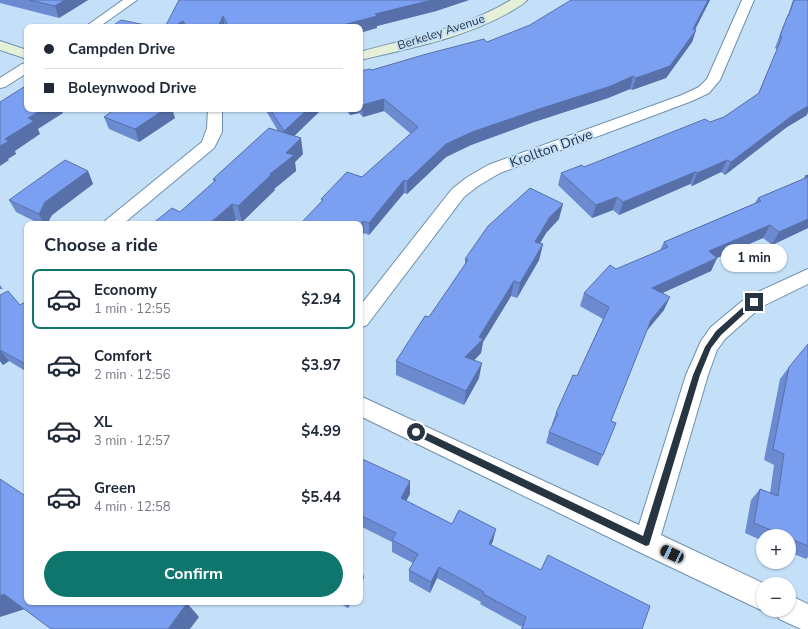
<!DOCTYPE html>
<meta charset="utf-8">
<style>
:root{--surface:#fff;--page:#f6f6f7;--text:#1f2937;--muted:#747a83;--line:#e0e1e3;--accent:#0f766e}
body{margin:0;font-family:"Nunito Sans",sans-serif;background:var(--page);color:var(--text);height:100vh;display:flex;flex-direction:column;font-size:15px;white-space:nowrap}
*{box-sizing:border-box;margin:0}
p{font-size:13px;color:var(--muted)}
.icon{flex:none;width:22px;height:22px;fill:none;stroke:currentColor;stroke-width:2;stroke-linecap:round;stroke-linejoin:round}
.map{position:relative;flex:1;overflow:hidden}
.details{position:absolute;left:24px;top:221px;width:339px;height:384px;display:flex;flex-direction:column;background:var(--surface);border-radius:8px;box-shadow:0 1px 3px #0004}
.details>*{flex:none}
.top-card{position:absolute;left:24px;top:24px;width:339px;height:88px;border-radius:8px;box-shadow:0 1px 3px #0004;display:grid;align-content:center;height:88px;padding:0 20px;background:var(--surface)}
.buttons{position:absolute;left:756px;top:529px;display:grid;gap:8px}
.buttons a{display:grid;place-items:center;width:40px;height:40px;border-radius:50%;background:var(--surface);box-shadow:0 1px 3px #0004;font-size:20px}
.end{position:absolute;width:18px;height:18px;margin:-9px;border:5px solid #273542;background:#fff;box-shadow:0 0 0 2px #fff}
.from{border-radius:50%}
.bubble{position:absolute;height:28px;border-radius:14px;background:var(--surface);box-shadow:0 1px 3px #0004;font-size:13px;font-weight:700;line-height:28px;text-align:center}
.car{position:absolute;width:12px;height:24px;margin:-12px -6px;border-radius:5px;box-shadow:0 0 3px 1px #0007;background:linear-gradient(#222 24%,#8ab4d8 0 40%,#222 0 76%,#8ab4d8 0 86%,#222 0)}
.top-card b{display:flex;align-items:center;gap:14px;height:38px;font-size:15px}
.top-card b+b{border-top:1px solid var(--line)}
.top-card i{width:10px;height:10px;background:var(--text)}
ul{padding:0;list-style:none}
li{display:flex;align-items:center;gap:12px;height:60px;margin:0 8px 6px;padding:0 12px;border:2px solid transparent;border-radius:8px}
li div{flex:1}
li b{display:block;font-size:15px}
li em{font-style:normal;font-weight:700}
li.current{border-color:var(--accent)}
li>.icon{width:36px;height:36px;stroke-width:1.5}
h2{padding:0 20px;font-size:18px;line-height:48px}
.action{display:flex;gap:8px;margin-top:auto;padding:8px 20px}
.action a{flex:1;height:46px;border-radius:24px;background:var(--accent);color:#fff;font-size:16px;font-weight:700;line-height:46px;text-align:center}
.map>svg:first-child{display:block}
</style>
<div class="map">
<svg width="808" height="629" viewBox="0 0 808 629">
<rect width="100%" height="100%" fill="#c4e0f9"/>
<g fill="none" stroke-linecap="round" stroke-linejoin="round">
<g stroke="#6e8fac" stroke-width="2">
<path id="street" d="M123,0H137L99,27H85Z
M742,0H754L720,80L709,93L692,101L500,173L478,186L464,197L367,325L360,328V306L452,189L466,178L488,165L682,95L699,87L707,79Z
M27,63V73L5,87L0,88V78L22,64Z
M208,109H222V132L214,148L123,224H103L106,220L202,142L207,128Z
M808,269V284L761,307L725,339L717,350L708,375L661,535L765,584H763V610H764L763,611L637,551L360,416V396L639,525L686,375L701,341L711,327L747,297Z
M789,595L808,604V629H801L779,619L776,610H789Z"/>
</g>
<g stroke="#6e8fac" stroke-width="2">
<path id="secondary" d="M511,0H527C524,4 519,6 515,9C469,37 411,48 360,60V52C411,38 465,28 511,0Z
M0,41L27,50V59L0,50Z"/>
</g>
<use href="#street" fill="#fff" fill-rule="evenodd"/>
<use href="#secondary" fill="#e6efd8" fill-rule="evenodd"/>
</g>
<path fill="#6b8acf" d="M0,0H88L59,18L0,3Z
M179,0H469L436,11L377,26V28L360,27H165Z
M710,0L695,30H696L692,42L666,78L632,90L630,89L608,98L534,122L471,145L446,157L407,194L404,193L369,235L364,233L360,238V224L322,202L321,199L362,177L411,134L384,111L363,117L359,113L350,115L345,109H360V71L372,70L487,42Z
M793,0H808L807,115L787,127L725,175L721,172L692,186L690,184L619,215L613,210L592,218L558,185L561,173L584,167L724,117L758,94L777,49L775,48L783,26L788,15Z
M115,109H172L175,118L139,142L109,129L104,117Z
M265,109H322L294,136L303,154L295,162L296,171L274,189L275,190L242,222L236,220L180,212L214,182L213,179L278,131Z
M88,171L93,184L52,215L47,224H40L16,212L9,200Z
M808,175V228L772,245L763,238L717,258L711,271L662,293L664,310L646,331L611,421L603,455L598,466L546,443L549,432L553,425L552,424L556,413L577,376L603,319L580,306L584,293L660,250L664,242L755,203L758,198L803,179L805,176Z
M559,219L546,233L540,243L543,244L539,260L517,298L511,296L483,342L481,353L474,360L479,378L464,405L396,375V361L429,317L465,265V259Z
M0,285L3,289H0Z
M0,295L20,305L27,301V372L9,361L3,365L0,361Z
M789,367L808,546V557L806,559L789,552V536H763V541L745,533L751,500L760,489L770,493L774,465L764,460L780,379Z
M360,458L410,494L406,501L452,524L493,541L491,545L642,629H521L522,627L480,604L481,602L437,578L430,593L409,581V570L413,563L392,552V542L360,526Z
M337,602H351L348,608Z"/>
<path fill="#5770a9" d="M65,0H88L59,18L55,6Z
M432,0H469L436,11L377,26V28L360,33V27H335L375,14Z
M708,0H710L692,35L696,30L692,42L666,78L632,90L636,78L693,29Z
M223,16L225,27H218Z
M183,21L185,27H173Z
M633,76L630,89L608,98L534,122L471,145L446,157L407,194V181L446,144L472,132Z
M384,99V111L363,117L362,105Z
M808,106V112L807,115L787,127L725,175L731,162L793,115Z
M43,109H61L63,113L38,129L40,134L15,151L16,154L8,159L9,160L0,166V146L5,139L28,118Z
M165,109H172L175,118L139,142L135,129Z
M308,109H322L286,144L284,131Z
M350,109H359V113L350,115Z
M301,138L303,154L295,162L296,171L274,189L275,190L242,222L238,206L270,174L286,153Z
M727,160L721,172L692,186L697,173Z
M88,171L93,184L52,215L47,224H44L39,214L45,202Z
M695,172L690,184L619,215L623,202Z
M404,180V193L369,235V223Z
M617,197L613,210L592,218L596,205Z
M232,204L236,220L231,224H209Z
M563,204L559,219L546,233L532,257L535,242L549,218Z
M808,219V228L772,245L779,232Z
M363,221L364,233L360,238V224Z
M770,225L763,238L703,264L709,251Z
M543,244L539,260L517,298L520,283Z
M717,258L711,271L647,300L652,288Z
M514,281L511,296L483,342L481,353L464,371L465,357L479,337Z
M670,297L664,310L645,333L651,320Z
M0,350L9,361L3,365L0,361Z
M482,363L479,378L464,405L466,391Z
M410,481V494L401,510V498Z
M496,529L493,541L486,555L489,544Z
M439,567L437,578L430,593L431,582Z
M363,573L364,578L360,584V579Z
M4,594L25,609L0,617V596Z
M348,602H351L348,608L347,604Z
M187,603L199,617L190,629H168Z"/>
<path fill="#7ca0f1" stroke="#5770a9" d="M29,0H65L55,6Z
M179,0H432L375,14L377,16L335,27H229L223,16L218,27H187L183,21L173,27H165Z
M571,0H708L693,29L696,30L670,66L636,78L633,76L611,86L536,110L472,132L446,144L407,181L404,180L369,223L363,221L360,224H300L323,200L321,199L347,172L362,177L418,127L384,99L362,105L360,102V71L370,69L372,70L423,55L484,39L487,42L530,25Z
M794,0H808V106L793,115L731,162L727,160L697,173L695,172L623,202L617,197L596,205L561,173L582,165L584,167L705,119L710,122L724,117L759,93L782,37L780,36L788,15H789Z
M121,20L155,27H111Z
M27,85V109H43L28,118L34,121L5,139L9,141L0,146L2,147L0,148V102Z
M115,109H165L135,129L104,117Z
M270,109H308L284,131Z
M269,128L301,138L286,153L294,155L270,174H272L238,206L232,204L209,224H152L172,208L180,212L216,180L213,179Z
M65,160L88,171L45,202L39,214L9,200Z
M808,175V219L779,232L770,225L709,251L717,258L652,288L670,297L651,320L611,421L616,423L603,455L549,432L558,414L556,413L573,375L577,376L609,307L584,293L610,265L616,269L668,247L664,242L761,201L758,198L808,177L805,176Z
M530,188L563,204L549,218L535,242L543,244L520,283L514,281L479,337L483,339L465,357L482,363L466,391L396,361L425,316L429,317L468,260L465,259L488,226Z
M8,291L20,305L27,301V365L0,350V295Z
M808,344V546L789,538V536H785L754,523L760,489L778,496L784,454L773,449L789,367Z
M360,458L410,481L401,498L452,524L459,510L496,529L489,544L541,570L548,555L650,606L642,629H522L526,617L483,594L484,592L439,567L431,582L409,570L418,554L392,540L396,533L360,515Z
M0,479L27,497V602H186L187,603L168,629H51L4,594L0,596Z
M360,572L363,573L360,579Z"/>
<path fill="#273542" d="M751,300H754L757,302L721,335L711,348L700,375L650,542L649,545L646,546L413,434L412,432L413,429H419L643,536L693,375L705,347L716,331Z"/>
<g text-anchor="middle" stroke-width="4" stroke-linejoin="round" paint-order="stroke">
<g font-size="12" fill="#273542" stroke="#c4e0f9">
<text transform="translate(441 32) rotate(-18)" y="4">Berkeley Avenue</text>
</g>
<g font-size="14" fill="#273542" stroke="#c4e0f9">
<text transform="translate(551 148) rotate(-20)" y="5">Krollton Drive</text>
</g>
</g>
</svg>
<div class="buttons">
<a>+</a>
<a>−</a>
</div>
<i class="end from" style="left:416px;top:432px"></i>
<i class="end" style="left:754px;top:302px"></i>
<div class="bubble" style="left:721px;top:244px;width:66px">1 min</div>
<i class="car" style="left:672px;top:554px;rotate:295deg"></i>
<div class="top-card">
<b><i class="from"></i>Campden Drive</b>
<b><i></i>Boleynwood Drive</b>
</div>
<section class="details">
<h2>Choose a ride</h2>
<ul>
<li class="current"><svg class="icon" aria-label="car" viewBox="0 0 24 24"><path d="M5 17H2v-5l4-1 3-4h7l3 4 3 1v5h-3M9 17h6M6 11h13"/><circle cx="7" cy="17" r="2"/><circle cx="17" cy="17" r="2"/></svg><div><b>Economy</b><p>1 min · 12:55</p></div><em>$2.94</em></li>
<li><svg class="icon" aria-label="car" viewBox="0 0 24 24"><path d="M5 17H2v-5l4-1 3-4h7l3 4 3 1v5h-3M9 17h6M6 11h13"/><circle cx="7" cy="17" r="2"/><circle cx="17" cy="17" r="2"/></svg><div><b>Comfort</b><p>2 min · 12:56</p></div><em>$3.97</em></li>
<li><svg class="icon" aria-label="car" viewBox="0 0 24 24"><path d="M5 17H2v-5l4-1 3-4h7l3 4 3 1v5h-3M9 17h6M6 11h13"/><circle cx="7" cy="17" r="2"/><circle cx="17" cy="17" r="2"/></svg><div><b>XL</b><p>3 min · 12:57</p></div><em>$4.99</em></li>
<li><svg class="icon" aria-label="car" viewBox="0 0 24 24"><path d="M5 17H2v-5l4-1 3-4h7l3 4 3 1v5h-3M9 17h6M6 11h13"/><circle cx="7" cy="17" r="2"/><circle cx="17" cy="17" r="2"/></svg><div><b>Green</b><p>4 min · 12:58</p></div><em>$5.44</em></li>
</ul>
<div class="action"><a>Confirm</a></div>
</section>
</div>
